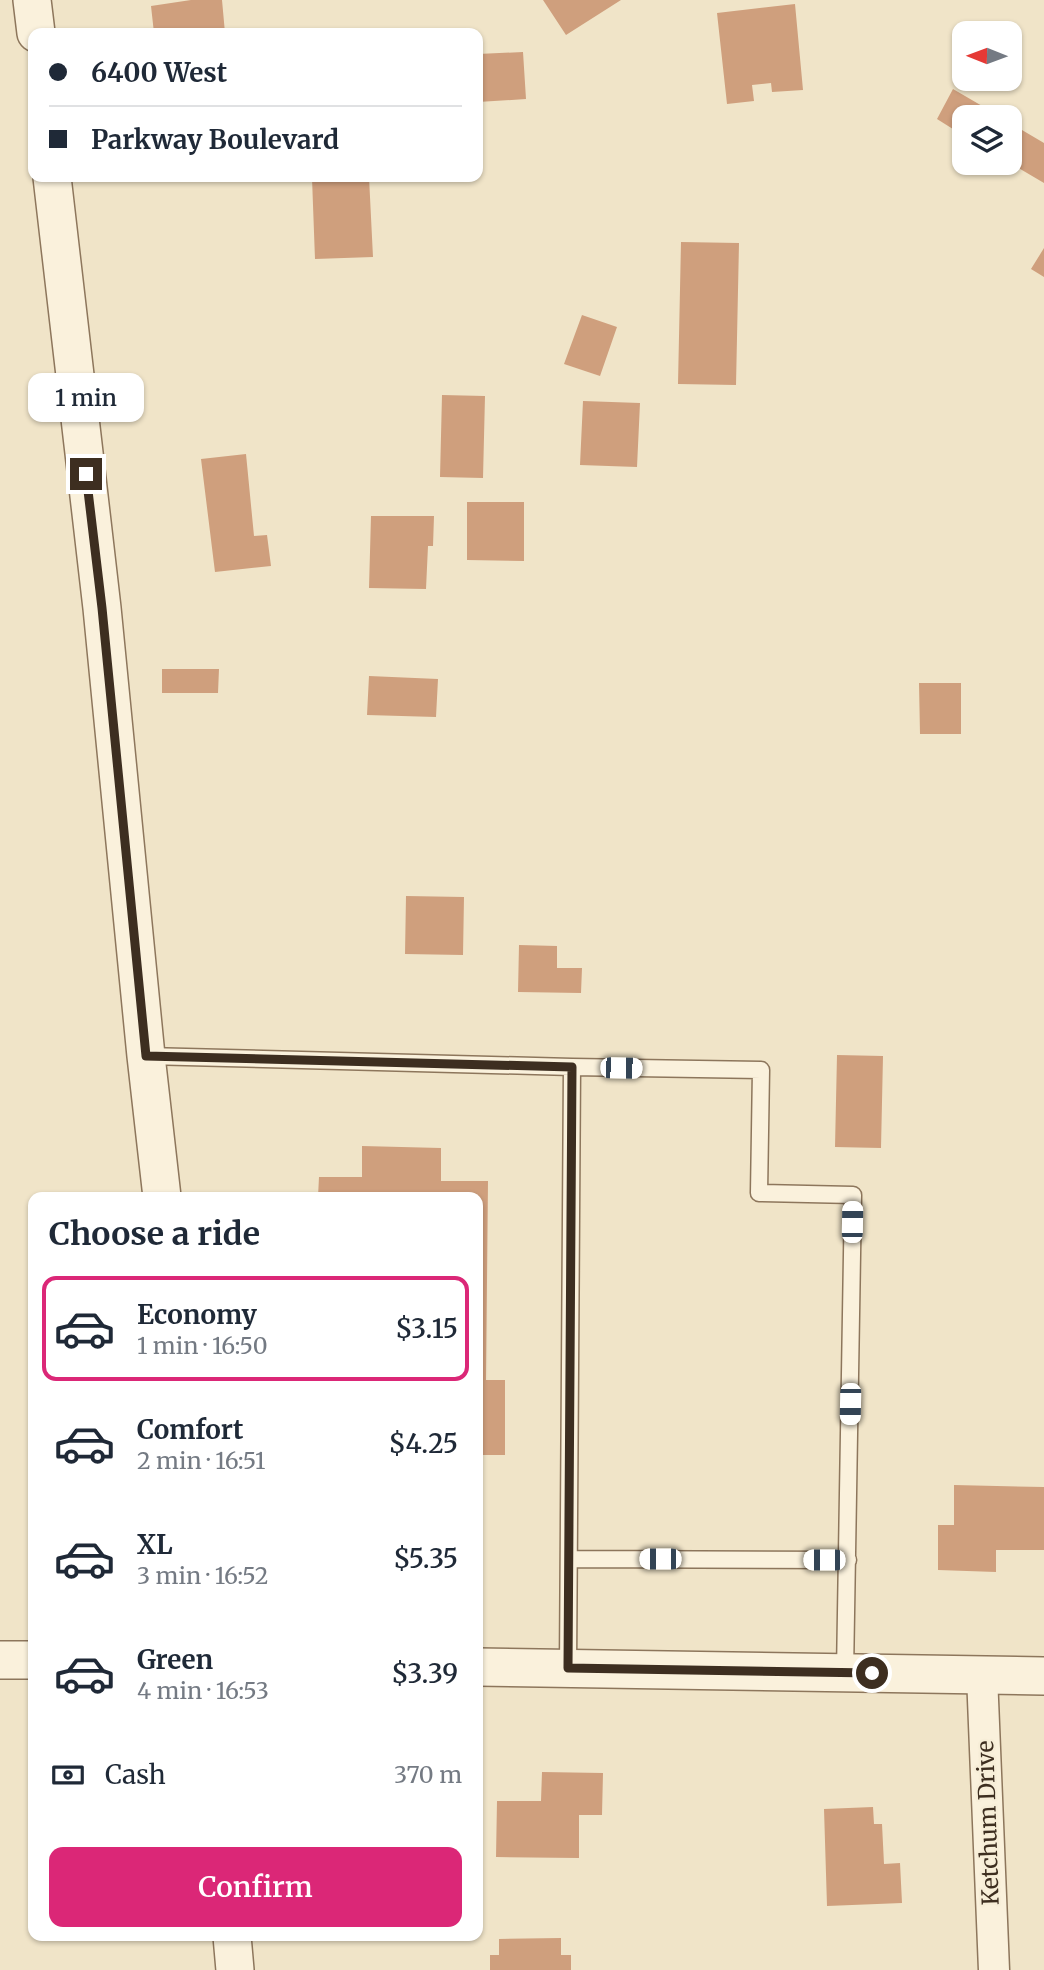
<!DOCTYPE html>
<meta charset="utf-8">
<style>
:root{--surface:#fff;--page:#f2f2f3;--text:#1f2937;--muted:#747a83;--line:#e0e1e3;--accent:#db2777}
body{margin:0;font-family:Merriweather,serif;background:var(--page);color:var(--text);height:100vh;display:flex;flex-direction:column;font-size:26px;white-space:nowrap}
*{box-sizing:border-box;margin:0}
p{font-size:23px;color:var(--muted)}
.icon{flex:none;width:38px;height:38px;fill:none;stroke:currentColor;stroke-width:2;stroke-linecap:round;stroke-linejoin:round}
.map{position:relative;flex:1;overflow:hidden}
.panel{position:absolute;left:28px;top:1192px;width:455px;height:749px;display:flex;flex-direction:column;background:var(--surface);border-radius:14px;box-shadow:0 2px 5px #0004}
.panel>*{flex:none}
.hud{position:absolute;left:28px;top:28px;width:455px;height:154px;border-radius:14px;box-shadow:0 2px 5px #0004;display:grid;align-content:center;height:154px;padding:0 21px;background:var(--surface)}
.needle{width:46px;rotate:271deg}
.fabs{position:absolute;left:952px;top:21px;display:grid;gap:14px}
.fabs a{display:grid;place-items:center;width:70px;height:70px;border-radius:14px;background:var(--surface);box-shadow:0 2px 5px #0004;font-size:35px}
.end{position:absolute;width:32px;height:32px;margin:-16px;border:9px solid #3d2e20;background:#fff;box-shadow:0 0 0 4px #fff}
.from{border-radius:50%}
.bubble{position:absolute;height:49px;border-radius:14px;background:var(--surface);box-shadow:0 2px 5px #0004;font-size:23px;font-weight:600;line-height:49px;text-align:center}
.car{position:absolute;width:21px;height:42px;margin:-21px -10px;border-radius:9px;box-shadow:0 0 5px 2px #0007;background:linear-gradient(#fff 24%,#345 0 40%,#fff 0 76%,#345 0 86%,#fff 0)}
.hud b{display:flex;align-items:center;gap:24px;height:66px;font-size:26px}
.hud b+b{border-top:2px solid var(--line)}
.hud i{width:18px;height:18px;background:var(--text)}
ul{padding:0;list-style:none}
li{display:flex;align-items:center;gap:21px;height:105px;margin:0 14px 10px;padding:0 7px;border:4px solid transparent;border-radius:14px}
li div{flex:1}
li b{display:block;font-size:26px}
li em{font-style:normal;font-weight:600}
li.current{border-color:var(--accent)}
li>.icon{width:63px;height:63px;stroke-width:1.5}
h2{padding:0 21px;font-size:32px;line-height:84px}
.pay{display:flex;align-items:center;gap:18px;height:77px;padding:0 21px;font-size:26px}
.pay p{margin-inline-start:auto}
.button{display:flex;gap:14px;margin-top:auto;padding:14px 21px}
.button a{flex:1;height:80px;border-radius:14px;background:var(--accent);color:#fff;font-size:28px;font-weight:600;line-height:80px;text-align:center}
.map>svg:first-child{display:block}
</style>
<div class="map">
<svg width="1044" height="1970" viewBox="0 0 1044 1970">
<rect width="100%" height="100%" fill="#f0e4c8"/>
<path fill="#cf9f7d" d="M191,0H222L225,33H154L151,6Z
M543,0H621L566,35Z
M795,4L803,90L772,92L771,83L752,85L754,101L727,104L717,13Z
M523,52L526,99L478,102V54Z
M953,89L1001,117H964V136L937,119Z
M1010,123L1044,143V183L1010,163Z
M369,177L373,257L315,259L312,178Z
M681,242L739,243L736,385L678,384Z
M1044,248V277L1031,269Z
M582,315L617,327L600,376L564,364Z
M442,395L485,396L483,478L440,477Z
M583,401L640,403L637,467L580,465Z
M246,454L254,536L267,535L271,566L215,572L201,459Z
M467,502H524V561L467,560Z
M371,516H434L433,546H428L426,589L369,588Z
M162,669H219L218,693H162Z
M369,676L438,679L436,717L367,715Z
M919,683H961V734H920Z
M406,896L464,897L463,955L405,954Z
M519,945L557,946V968H582L581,993L518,992Z
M837,1055L883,1056L881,1148L835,1147Z
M362,1146L441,1148V1181H488L486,1380H505V1455H480V1465H478V1197H318L319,1177H362Z
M954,1485L1044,1487V1550H996V1572L938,1570V1525H954Z
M542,1772L603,1773L602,1815H579V1858L496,1857L497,1801H541Z
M873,1807L874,1824H882L884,1864L900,1863L902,1903L827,1906L824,1809Z
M561,1938V1955H571V1970H490V1955H499V1939Z"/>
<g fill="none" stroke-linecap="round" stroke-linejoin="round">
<g stroke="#8d765c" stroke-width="19">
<path id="service" d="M146,1056L572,1067L761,1070L759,1193L853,1195L845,1673
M569,1559L848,1560
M568,1668L572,1067"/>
</g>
<g stroke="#8d765c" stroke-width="33">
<path id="minor" d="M982,1675L994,1970"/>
</g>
<g stroke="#8d765c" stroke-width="40">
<path id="tertiary" d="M32,0L36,33
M52,177L102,608L146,1056L162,1197
M0,1660H33
M478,1667L1044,1676
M232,1936L235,1970"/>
</g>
<use href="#service" stroke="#faf1dc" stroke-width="16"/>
<use href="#minor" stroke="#faf1dc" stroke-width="30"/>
<use href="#tertiary" stroke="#faf1dc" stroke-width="37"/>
</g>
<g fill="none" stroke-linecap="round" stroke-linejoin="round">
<path stroke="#3d2e20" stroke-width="9" d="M86,474L102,608L146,1056L572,1067L568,1668L872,1673"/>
</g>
<g text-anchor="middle" stroke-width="5" stroke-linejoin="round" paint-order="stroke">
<g font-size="23" fill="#3d2e20" stroke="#f7eed8">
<text transform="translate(988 1823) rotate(-92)" y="8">Ketchum Drive</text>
</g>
</g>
</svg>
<div class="fabs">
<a><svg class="needle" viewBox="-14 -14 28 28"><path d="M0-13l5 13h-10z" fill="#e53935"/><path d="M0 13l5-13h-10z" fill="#747a83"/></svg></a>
<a><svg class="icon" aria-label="layers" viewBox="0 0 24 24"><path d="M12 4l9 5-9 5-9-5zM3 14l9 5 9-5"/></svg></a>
</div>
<i class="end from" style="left:872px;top:1673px"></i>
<i class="end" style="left:86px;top:474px"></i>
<div class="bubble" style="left:28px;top:373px;width:116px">1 min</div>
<i class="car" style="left:621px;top:1068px;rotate:91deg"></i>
<i class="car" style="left:852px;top:1222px;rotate:1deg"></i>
<i class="car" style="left:850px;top:1404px;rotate:181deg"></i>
<i class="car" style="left:660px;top:1559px;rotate:270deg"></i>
<i class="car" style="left:824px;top:1560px;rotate:270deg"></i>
<div class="hud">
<b><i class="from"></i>6400 West</b>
<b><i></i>Parkway Boulevard</b>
</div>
<section class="panel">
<h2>Choose a ride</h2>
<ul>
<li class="current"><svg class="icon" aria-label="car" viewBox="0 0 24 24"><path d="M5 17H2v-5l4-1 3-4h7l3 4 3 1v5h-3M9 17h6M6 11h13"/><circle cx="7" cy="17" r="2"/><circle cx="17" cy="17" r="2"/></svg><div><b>Economy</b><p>1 min · 16:50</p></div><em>$3.15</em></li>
<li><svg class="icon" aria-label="car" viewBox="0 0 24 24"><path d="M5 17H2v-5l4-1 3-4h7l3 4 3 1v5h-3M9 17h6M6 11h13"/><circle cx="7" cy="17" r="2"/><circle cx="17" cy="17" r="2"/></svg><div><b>Comfort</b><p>2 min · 16:51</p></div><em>$4.25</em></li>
<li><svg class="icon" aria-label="car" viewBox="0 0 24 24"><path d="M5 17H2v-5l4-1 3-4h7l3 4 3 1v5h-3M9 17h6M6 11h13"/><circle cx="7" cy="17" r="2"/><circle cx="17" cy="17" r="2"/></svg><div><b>XL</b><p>3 min · 16:52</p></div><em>$5.35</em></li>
<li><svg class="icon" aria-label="car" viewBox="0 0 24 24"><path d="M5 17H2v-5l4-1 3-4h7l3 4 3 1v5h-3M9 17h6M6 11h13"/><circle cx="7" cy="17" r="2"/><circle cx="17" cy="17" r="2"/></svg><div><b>Green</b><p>4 min · 16:53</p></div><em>$3.39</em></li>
</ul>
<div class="pay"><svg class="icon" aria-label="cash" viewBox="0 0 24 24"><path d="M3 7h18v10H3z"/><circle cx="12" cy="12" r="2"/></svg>Cash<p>370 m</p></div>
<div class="button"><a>Confirm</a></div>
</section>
</div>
